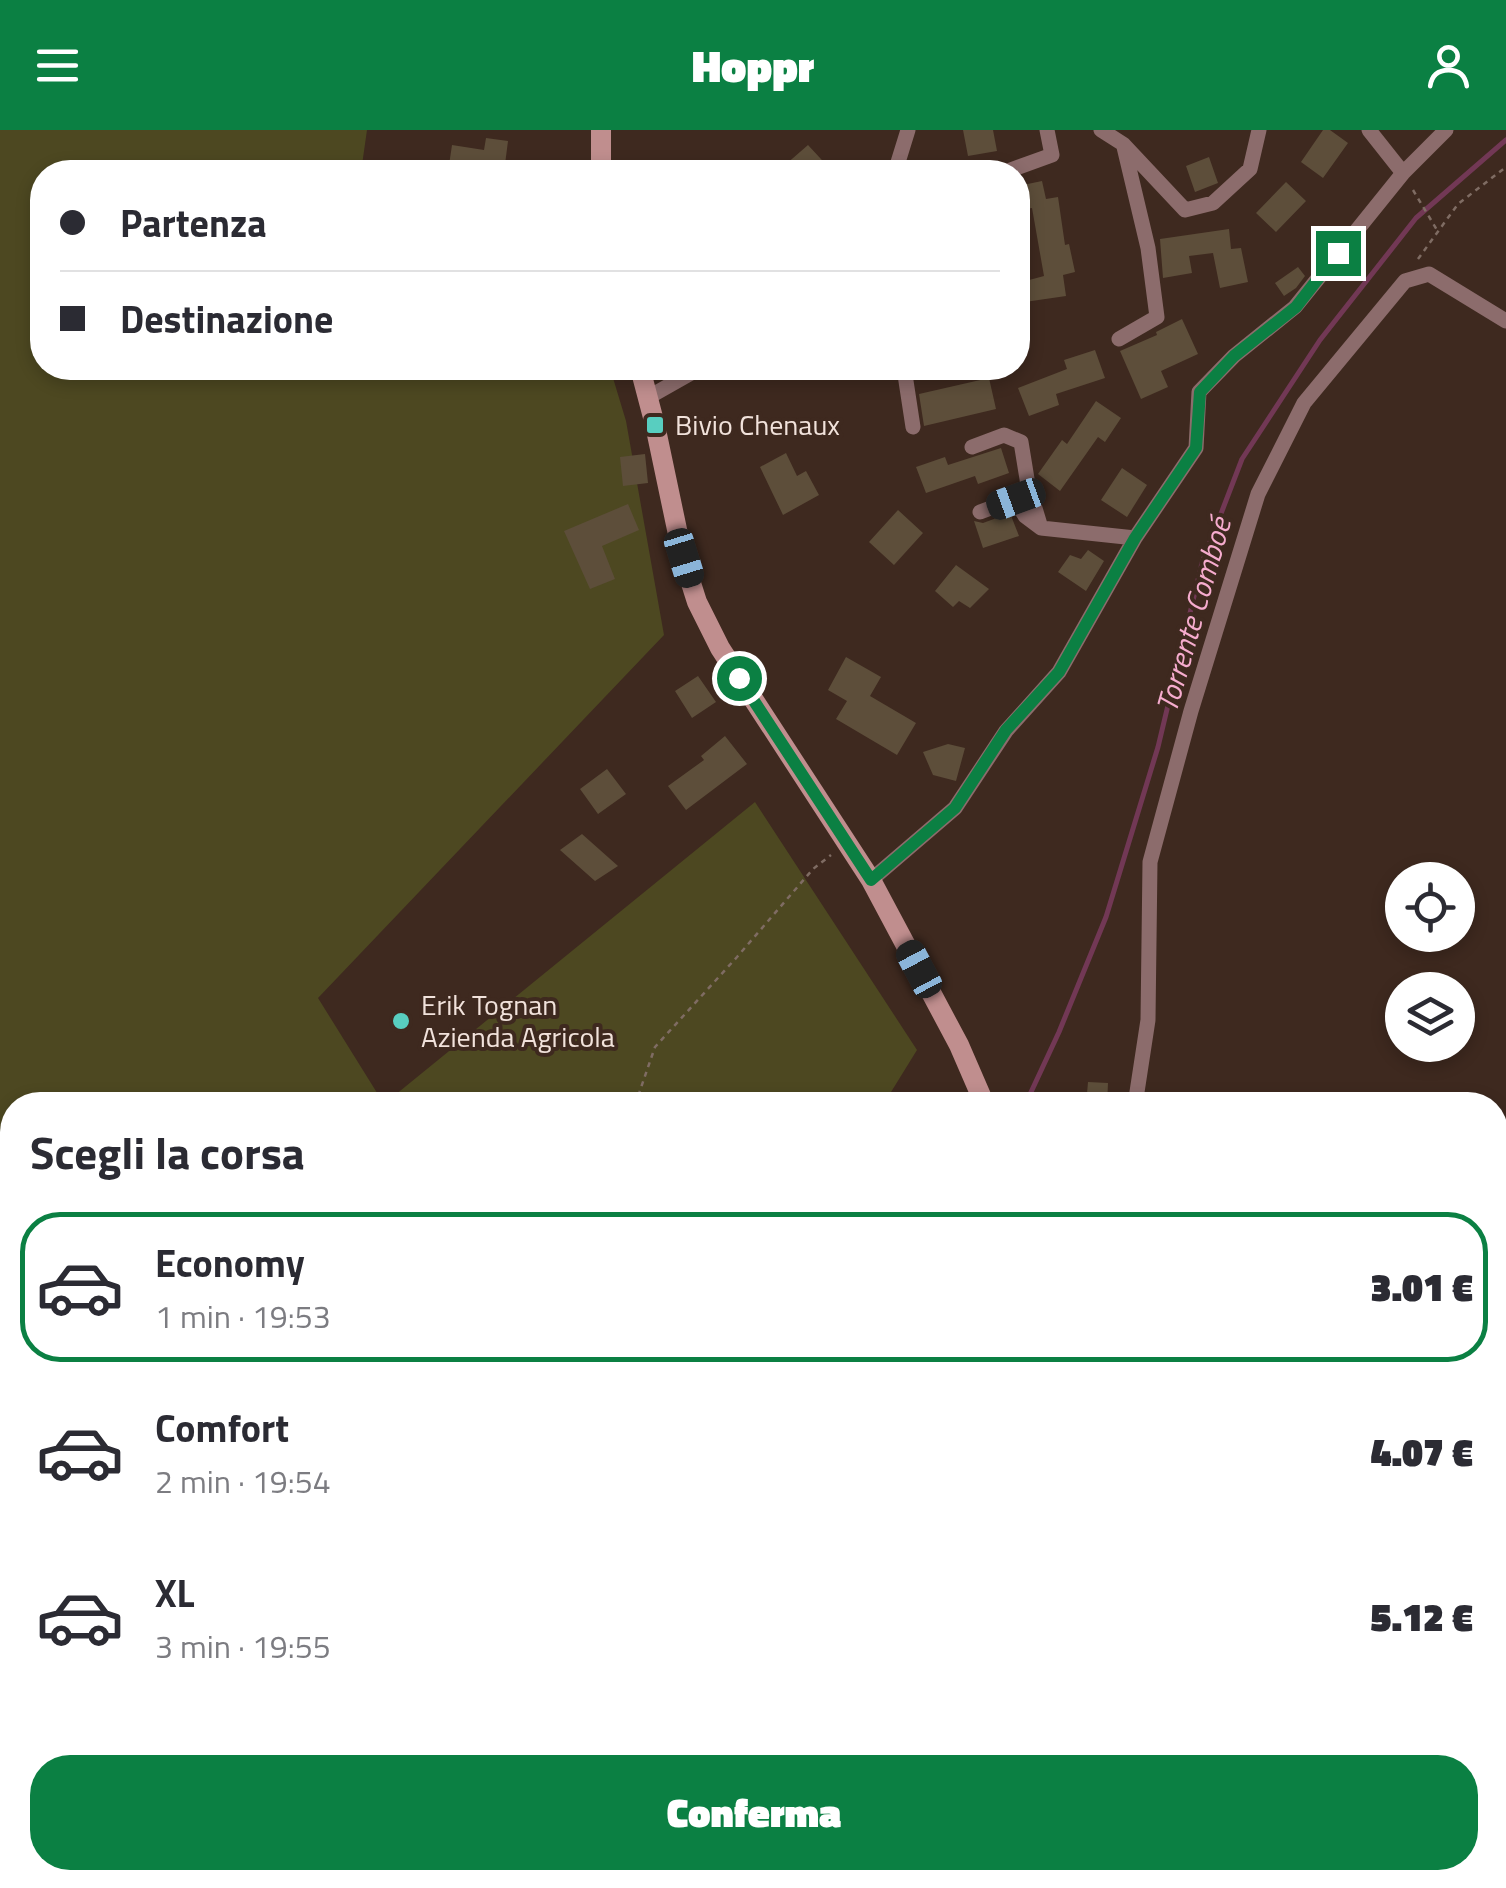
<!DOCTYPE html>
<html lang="it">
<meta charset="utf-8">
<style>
:root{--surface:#fff;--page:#f2f2f3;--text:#2b2b33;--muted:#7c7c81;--line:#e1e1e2;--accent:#0b8043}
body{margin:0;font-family:"Titillium Web",sans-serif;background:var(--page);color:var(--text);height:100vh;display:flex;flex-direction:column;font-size:38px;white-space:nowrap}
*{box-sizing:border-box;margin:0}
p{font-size:32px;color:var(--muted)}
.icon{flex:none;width:55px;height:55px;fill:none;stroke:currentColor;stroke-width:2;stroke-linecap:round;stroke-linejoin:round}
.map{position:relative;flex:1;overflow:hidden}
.panel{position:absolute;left:0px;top:962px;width:1508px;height:798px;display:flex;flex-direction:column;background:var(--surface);border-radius:40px 40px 0 0;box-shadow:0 5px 15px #0003}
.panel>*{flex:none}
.guide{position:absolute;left:30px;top:30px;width:1000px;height:220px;border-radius:40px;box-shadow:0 5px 15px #0003;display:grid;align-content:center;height:220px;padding:0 30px;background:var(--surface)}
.fabs{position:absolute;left:1385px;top:732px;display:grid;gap:20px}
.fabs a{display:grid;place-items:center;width:90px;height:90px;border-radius:50%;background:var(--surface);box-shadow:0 5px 15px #0003;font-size:50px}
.end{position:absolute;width:45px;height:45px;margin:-22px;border:12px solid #0b8043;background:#fff;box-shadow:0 0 0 5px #fff}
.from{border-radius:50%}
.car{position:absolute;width:30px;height:60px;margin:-30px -15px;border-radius:12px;box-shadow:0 0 8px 2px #0007;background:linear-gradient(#222 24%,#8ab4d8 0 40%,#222 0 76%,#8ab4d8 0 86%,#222 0)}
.guide b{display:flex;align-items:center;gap:35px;height:95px;font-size:38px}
.guide b+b{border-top:2px solid var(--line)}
.guide i{width:25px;height:25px;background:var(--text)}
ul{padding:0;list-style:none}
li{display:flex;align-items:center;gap:30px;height:150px;margin:0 20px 15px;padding:0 10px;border:5px solid transparent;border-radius:40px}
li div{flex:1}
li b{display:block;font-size:38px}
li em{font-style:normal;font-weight:800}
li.current{border-color:var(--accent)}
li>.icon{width:90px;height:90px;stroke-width:1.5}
h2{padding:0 30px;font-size:45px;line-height:120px}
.cta{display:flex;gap:20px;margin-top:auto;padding:20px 30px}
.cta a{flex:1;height:115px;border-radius:40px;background:var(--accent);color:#fff;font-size:40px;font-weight:800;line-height:115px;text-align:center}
header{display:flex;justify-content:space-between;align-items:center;height:130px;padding:0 30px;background:var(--accent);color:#fff;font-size:45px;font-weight:800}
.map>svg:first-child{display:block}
</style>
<header><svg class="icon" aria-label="menu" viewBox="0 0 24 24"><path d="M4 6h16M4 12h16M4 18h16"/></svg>Hoppr<svg class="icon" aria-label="person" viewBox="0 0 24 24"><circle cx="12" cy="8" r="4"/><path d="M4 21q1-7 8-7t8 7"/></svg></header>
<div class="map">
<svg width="1506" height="1758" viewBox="0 0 1506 1758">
<rect width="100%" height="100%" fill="#3e291f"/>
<path fill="#4d4821" d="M0,0H367L361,42H42V238H610L626,291L664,505L318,868L384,974L755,672L917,920L883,975H12V1215L0,1206Z"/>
<path fill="#723855" d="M12,1343V1461L0,1455V1347Z
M475,1748H613L622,1758H484Z"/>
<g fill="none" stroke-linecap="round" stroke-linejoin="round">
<path stroke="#723855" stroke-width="5" d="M1025,975L1059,902L1106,787L1158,617L1202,433L1242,329L1320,210L1416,88L1506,10"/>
<path stroke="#723855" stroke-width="28" d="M0,1554L12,1572
M104,1748L107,1758"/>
</g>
<path fill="#5d4e3a" d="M963,0H993L997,21L968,26Z
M1323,0H1330L1348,13L1323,48L1301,32Z
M486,8L508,11L504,42H448L452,15L484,20Z
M808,15L833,42H777Z
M1209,27L1218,53L1195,62L1186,36Z
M1042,51L1046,69L1058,67L1065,115L1069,114L1075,142L1063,145L1066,166L1018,173V153L1044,146L1032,78L1019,80L1018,56Z
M1286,52L1306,71L1276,102L1256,83Z
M1229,99L1231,119L1241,118L1248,152L1220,158L1213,123L1189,126L1192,143L1163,148L1160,109Z
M1298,137L1305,146L1296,158L1284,166L1275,153Z
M1182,189L1198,224L1161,241L1168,257L1141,269L1120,221L1157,205L1156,202Z
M1095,220L1105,248L1056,264L1059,275L1029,286L1018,258L1067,239L1064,230Z
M989,248L996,279L924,296L919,264Z
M1096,271L1121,288L1105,312L1098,307L1060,361L1038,344L1062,310L1067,314Z
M1001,318L1009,343L978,354L975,346L926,363L916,337L945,327L948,335Z
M786,323L797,346L806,341L819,365L783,385L760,337Z
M645,324L648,353L623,356L620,327Z
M1122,338L1147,355L1127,387L1101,370Z
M628,374L639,400L602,416L615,449L590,459L564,401Z
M898,380L923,403L894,435L869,412Z
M1010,383L1019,406L983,418L974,391L983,393Z
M1088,420L1104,431L1086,461L1058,442L1070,425L1081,429Z
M956,435L989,459L970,478L959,471L953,477L935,461Z
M846,527L881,547L870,566L916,593L897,625L836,589L847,571L828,560Z
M698,546L716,572L692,588L675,561Z
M725,606L747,634L686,680L668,656L704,630L701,626Z
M948,614L965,618L956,651L933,645L923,622Z
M607,639L626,664L598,684L580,659Z
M582,704L618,736L595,751L560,720Z
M1088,952L1108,953L1107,975H1086Z"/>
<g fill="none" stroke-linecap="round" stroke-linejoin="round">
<path stroke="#7f6c63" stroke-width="2.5" stroke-dasharray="5 5" stroke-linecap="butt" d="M1413,60L1437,100
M1418,129L1458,74L1506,37
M635,975L655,917L737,827L813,739L831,725
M0,1226L12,1231
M0,1284L12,1286
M664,1748L671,1758"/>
<path stroke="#8c6c6c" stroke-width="15" d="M1101,0L1123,14L1185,80L1213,73L1250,39L1259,0
M1369,0L1403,43
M895,42L908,0
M1005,42L1052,25L1047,0
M1119,209L1157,187L1148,118L1124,17
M904,238L913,297
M647,268L700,238
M972,317L1004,305L1021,312L1028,355L1041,398
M980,382L1015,369L1025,386L1041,398L1135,408
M871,750L955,678L1006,601L1059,542L1135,408L1196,318L1199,262L1234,226L1295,177L1403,43L1446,0
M1135,975L1148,890L1150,732L1191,581L1258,364L1304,273L1405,151L1429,144L1506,191
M1495,1060L1506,1052"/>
<path stroke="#c08e8e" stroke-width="20" d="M601,42V0
M640,238L655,295L683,428L697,472L720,518L871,750L959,915L985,975
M1228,1748L1232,1758"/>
<path stroke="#facaca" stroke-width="30" d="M0,1489L12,1495
M367,1748L379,1758
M399,1748L410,1758"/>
</g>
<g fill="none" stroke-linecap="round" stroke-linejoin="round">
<path stroke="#0b8043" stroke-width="12" d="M739,548L871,750L955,678L1006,600L1059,542L1135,408L1196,318L1200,262L1234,226L1296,177L1338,123"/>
</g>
<g fill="#58cec0" stroke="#3e291f" stroke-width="4">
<rect x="645" y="285" width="20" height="20" rx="5"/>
<circle cx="401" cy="891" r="10"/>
</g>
<g text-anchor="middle" stroke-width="8" stroke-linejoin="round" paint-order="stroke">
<g font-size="28" fill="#f1e2db" stroke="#3e291f" text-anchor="start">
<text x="675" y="305">Bivio Chenaux</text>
<text x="421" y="885">Erik Tognan<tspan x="421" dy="32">Azienda Agricola</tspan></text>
</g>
<g font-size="30" font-style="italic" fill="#f6acce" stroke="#3e291f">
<text transform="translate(1194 485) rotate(-74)" y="10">Torrente Comboé</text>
</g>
</g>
</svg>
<div class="fabs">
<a><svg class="icon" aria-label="locate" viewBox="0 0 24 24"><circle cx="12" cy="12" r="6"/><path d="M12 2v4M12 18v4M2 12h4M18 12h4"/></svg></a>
<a><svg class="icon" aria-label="layers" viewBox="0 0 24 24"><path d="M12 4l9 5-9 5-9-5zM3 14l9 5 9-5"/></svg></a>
</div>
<i class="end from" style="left:739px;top:548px"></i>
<i class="end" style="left:1338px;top:123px"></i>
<i class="car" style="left:1016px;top:369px;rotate:250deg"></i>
<i class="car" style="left:684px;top:428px;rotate:163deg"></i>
<i class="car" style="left:919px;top:839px;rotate:332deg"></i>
<div class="guide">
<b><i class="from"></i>Partenza</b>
<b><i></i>Destinazione</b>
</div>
<section class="panel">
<h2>Scegli la corsa</h2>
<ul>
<li class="current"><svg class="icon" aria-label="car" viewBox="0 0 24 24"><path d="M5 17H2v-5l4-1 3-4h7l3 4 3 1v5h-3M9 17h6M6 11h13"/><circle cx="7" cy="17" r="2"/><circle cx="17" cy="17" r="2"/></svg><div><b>Economy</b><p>1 min · 19:53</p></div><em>3.01 €</em></li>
<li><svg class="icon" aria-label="car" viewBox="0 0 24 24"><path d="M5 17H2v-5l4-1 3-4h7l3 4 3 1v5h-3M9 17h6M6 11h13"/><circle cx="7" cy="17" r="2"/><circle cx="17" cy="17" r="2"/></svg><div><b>Comfort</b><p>2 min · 19:54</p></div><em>4.07 €</em></li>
<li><svg class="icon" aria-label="car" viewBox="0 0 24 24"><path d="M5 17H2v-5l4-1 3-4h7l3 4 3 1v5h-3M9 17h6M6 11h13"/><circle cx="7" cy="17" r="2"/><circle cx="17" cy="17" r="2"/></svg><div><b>XL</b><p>3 min · 19:55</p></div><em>5.12 €</em></li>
</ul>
<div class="cta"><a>Conferma</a></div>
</section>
</div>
